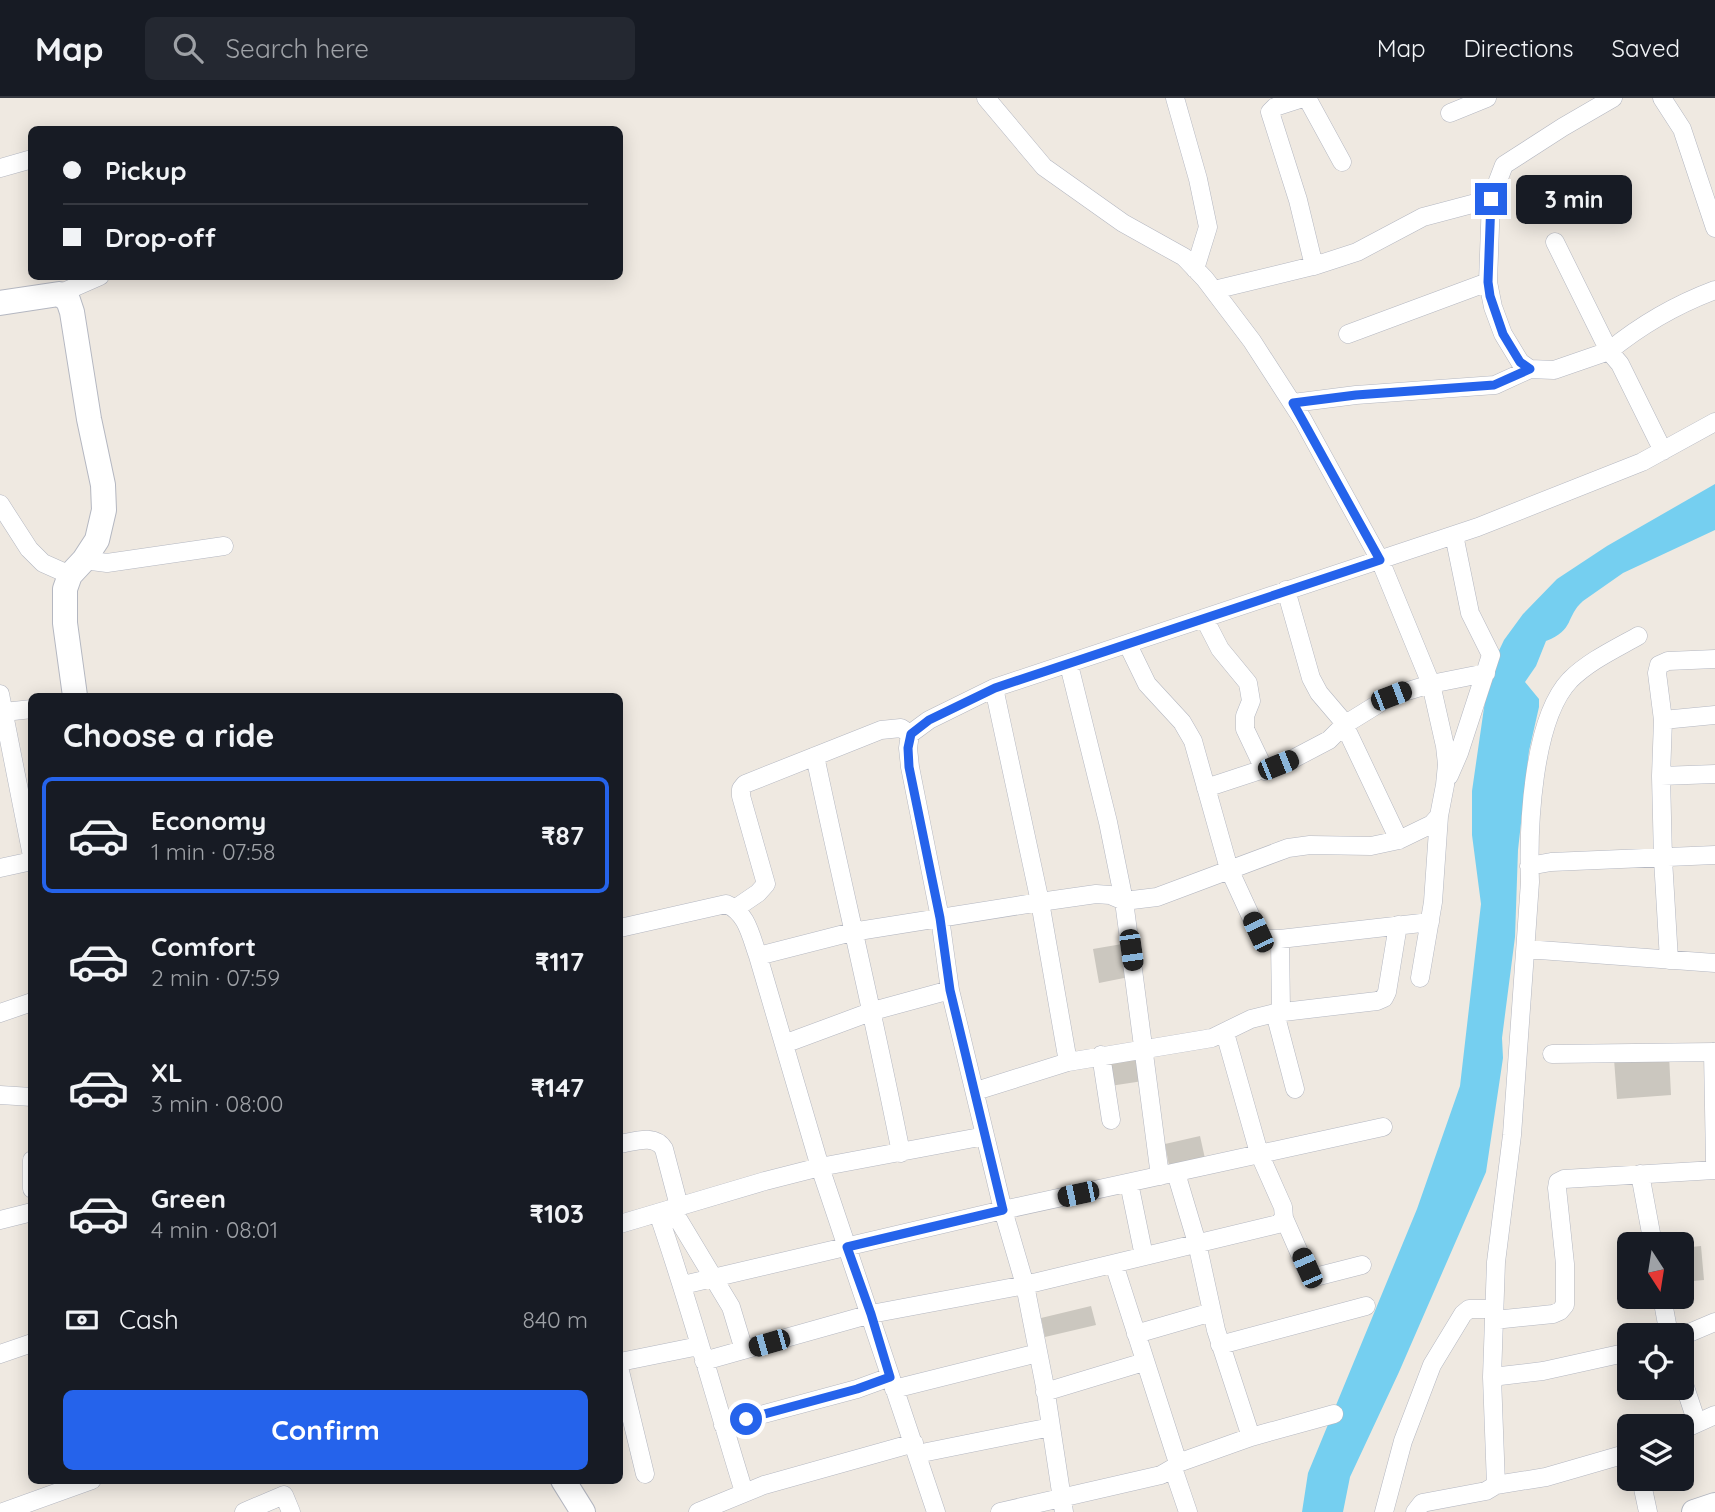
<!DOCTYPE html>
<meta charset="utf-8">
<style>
:root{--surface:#171b24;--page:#242831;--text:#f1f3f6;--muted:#9ea1a6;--line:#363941;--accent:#2563eb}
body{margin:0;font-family:Quicksand,sans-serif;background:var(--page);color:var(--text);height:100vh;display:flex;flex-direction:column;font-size:26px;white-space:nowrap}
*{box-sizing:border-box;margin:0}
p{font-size:23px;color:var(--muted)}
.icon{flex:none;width:38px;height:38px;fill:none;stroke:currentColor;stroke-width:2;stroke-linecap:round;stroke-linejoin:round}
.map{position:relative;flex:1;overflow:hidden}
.sheet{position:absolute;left:28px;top:595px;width:595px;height:791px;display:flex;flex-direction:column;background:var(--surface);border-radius:10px;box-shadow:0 4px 18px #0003}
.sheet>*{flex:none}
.guide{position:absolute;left:28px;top:28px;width:595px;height:154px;border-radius:10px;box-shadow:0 4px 18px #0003;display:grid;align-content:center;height:154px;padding:0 35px;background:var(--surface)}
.needle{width:46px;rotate:168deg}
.buttons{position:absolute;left:1617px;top:1134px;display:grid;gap:14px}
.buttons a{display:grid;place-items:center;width:77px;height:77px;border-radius:10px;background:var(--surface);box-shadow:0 4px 18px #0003;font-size:35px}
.end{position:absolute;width:32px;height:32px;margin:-16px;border:9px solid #2563eb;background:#fff;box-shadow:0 0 0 4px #fff}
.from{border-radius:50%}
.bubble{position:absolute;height:49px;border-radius:10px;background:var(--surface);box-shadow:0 4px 18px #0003;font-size:23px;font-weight:800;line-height:49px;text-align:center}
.car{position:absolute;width:21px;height:42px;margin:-21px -10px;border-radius:9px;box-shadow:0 0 5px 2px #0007;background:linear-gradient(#222 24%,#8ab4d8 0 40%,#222 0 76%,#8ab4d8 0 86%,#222 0)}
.guide b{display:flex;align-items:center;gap:24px;height:66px;font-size:26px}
.guide b+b{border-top:2px solid var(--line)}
.guide i{width:18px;height:18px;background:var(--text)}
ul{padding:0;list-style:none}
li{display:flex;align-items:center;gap:21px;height:116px;margin:0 14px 10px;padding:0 21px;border:4px solid transparent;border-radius:10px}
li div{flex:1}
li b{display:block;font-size:26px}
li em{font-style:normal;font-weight:800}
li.on{border-color:var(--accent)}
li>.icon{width:63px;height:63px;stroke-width:1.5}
h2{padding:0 35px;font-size:32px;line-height:84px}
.pay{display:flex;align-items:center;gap:18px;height:77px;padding:0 35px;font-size:26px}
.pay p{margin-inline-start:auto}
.button{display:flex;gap:14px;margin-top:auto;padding:14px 35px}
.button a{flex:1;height:80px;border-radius:10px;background:var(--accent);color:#fff;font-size:28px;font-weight:800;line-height:80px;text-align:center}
header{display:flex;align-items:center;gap:42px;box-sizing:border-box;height:98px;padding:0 35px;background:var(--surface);border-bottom:2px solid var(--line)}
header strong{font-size:33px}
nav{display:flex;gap:38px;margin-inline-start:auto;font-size:24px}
.search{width:490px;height:63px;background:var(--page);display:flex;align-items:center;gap:18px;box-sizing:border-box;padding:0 24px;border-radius:10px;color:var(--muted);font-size:26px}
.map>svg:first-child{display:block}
</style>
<header>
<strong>Map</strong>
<div class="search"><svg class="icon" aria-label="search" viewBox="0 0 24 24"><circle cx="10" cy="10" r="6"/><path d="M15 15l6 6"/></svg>Search here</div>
<nav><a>Map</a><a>Directions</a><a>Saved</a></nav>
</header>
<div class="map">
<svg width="1715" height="1414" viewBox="0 0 1715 1414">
<rect width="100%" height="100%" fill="#efe9e1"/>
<path fill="#75cff0" d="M1715,386V432L1623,475L1583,503C1565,519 1575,532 1546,543L1536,568L1525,584L1539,601V609L1529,653L1518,752L1515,839L1502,940L1503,960L1486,1074L1399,1274L1350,1379L1343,1414H1302L1308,1375L1417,1111L1460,988L1481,806L1472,737V693L1485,603L1495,561L1504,542L1523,516L1557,481L1607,448Z"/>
<path fill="#cbc7bf" d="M1122,846L1129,879L1099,885L1093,851Z
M1669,957L1671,997L1617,1001L1614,961Z
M1140,960L1143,983L1110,988L1107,965Z
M1200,1038L1206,1065L1170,1073L1165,1046Z
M1701,1148L1704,1182L1683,1184L1682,1150Z
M1091,1208L1096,1227L1045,1239L1041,1220Z"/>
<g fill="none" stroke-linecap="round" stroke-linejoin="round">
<g stroke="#b4b7c1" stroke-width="19">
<path id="street" d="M1175,0L1198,81L1208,129L1195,171
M1303,0L1275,9L1270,14L1298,102L1314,168
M1307,0L1342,64
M1613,0L1563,29L1504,67L1491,101L1488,184L1493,209L1503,236L1520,264L1530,271L1554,272L1609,253L1620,266L1663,353
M1662,0L1682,31L1715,130
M1450,15L1487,0
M0,70L32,61
M1555,144L1609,253C1642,226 1675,207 1715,192
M1214,192L1317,167L1357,154L1423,119L1491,101
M59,196L100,178
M1348,236L1488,184
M1293,305L1356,297L1495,287L1530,271
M0,406L29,451L43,465L70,477
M84,462L107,465L224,448
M1286,492L1311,580L1319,595L1342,622L1399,742
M1204,520L1220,551L1248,585L1251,603L1245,618V631L1265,673
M1128,547L1147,586L1182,624L1193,643L1229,771L1258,834L1266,841H1280L1430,824
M1069,567L1108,724L1124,803L1160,1078
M994,590L1040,804L1068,964
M0,596L32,758
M4,614L32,611
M1663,622L1715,617
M815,658C843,791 875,922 901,1055
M1449,678L1459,655L1491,557L1470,515L1454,437
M1661,678L1715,676
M1206,690L1291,662L1329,642L1344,627L1391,598L1431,586L1486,575
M1529,768L1551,764L1715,757
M0,770L32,763
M736,810L758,795L766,786L741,698V691L745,686L881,632L901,630L910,636
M620,830L726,806C747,814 751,839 758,858L852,834L1040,804L1096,796L1110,797L1124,803L1157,799L1288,750L1310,747L1371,748L1399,742L1432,726L1439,718L1445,687L1447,666L1445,648L1431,586L1380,462L1303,322L1252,243L1205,181L1184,159L1123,125L1044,69L986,0
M1280,841L1281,913
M1526,851L1715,865
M758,858L820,1069L936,1414
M1669,862L1663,761L1661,678L1663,622L1657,575L1659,567L1668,563L1715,561
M1420,880L1433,804L1439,718
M0,915L32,904
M1275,915L1295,991
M784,946L873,913L950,892
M1713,954L1715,1063
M1552,956L1715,954
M1101,957L1111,1022
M976,993L1068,964L1212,940L1251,921L1275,915L1377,903L1384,900L1387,894L1398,827
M0,997L32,999
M620,1046C636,1043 655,1036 664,1051L679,1108
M32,1062V1091
M1176,1075L1197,1145L1216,1232L1251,1339
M1640,1076L1653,1146
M1129,1085L1144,1158
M672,1111L731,1209L744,1252
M658,1115C690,1207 715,1301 744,1394
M1284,1120L1306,1170L1312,1177L1319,1178L1362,1167
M0,1122L32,1114
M620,1126L765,1083L820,1069L985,1038
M683,1187L1003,1112L1383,1029
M1662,1199L1669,1237
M1494,1222L1553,1216L1560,1213L1565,1207V1166L1557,1090L1558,1084L1564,1081L1715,1072
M1136,1236L1212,1214
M1682,1238L1715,1224
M1220,1247L1366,1208
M0,1256L32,1245
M704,1263L871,1216L1025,1187L1278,1126L1284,1120L1283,1109L1259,1055L1225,935
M620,1264L699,1248
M620,1273L645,1376
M1492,1279L1543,1273L1629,1254
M1682,1280L1697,1325
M894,1291L1038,1255
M1045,1294L1144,1264
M723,1327L857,1291L890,1279
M1682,1332L1715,1317
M917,1356L1051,1329
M1178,1365L1251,1339L1334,1316
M1173,1370L1188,1414
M1641,1381L1648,1414
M1496,1387L1546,1379L1629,1355
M3,1414L92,1382
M244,1414L284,1397L291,1414
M698,1414L764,1387L914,1345
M1000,1414L1161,1377L1173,1370L1178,1365L1114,1166
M1064,1414L1045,1289L1025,1187L1003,1112L950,892L940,820L910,669L908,650L910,636L929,622L994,590L1478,429L1642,364L1715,324
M1384,1414L1403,1343L1432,1267L1463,1216L1469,1211H1494
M1415,1414L1422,1405L1486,1393L1496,1387L1492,1279L1496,1164L1512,1037L1530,784C1528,730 1532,622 1570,582C1589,563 1615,551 1638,538"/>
</g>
<g stroke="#b4b7c1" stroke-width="26">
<path id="secondary" d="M0,205L59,196L68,202L72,214L89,321L103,387L104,412L97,442L84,462L70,477L65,491V525L75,598
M563,1382L583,1414
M1694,1414L1715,1407"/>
</g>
<use href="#street" stroke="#fff" stroke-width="18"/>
<use href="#secondary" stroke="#fff" stroke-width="24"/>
</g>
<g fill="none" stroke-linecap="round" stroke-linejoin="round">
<path stroke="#2563eb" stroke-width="9" d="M746,1321L857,1291L890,1279L871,1216L847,1149L1003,1112L950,892L940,820L909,669L908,650L911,636L929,622L995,590L1380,462L1293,305L1356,297L1494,287L1530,271L1520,264L1503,236L1490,198L1488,184L1491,101"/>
</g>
</svg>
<div class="buttons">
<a><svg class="needle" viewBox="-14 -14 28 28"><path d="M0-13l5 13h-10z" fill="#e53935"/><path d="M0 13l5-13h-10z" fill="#9ea1a6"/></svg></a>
<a><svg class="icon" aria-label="locate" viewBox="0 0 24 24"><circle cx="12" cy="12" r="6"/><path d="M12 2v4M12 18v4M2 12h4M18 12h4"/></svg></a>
<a><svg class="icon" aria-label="layers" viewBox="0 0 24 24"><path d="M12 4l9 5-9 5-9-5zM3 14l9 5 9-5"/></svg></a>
</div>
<i class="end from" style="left:746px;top:1321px"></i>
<i class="end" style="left:1491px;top:101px"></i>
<div class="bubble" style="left:1516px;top:77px;width:116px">3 min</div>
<i class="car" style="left:1391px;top:598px;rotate:69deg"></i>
<i class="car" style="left:1278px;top:667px;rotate:68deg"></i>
<i class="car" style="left:1258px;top:834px;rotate:335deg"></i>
<i class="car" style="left:1131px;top:852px;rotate:172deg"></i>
<i class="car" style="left:1078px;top:1096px;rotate:258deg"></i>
<i class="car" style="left:1307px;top:1170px;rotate:336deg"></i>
<i class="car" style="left:769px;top:1245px;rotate:254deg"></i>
<div class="guide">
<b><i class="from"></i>Pickup</b>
<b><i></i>Drop-off</b>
</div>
<section class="sheet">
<h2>Choose a ride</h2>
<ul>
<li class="on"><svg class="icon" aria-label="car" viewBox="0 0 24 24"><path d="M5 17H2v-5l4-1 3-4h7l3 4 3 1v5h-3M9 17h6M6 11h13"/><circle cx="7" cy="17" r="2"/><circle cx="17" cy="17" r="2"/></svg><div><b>Economy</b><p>1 min · 07:58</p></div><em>₹87</em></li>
<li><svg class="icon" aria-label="car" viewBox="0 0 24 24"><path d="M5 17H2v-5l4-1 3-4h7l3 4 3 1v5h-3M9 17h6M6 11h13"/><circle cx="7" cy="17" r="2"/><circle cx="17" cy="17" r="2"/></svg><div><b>Comfort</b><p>2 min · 07:59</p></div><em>₹117</em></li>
<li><svg class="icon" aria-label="car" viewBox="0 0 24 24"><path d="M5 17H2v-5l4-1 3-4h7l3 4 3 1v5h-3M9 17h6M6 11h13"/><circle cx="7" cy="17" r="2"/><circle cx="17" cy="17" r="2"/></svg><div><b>XL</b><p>3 min · 08:00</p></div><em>₹147</em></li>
<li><svg class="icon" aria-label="car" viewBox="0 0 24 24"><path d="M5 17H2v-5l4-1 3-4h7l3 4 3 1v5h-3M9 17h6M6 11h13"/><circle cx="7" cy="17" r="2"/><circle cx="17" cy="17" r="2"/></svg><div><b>Green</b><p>4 min · 08:01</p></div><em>₹103</em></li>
</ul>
<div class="pay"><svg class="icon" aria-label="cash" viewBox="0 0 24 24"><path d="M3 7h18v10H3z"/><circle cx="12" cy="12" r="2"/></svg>Cash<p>840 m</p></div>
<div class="button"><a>Confirm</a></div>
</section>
</div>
